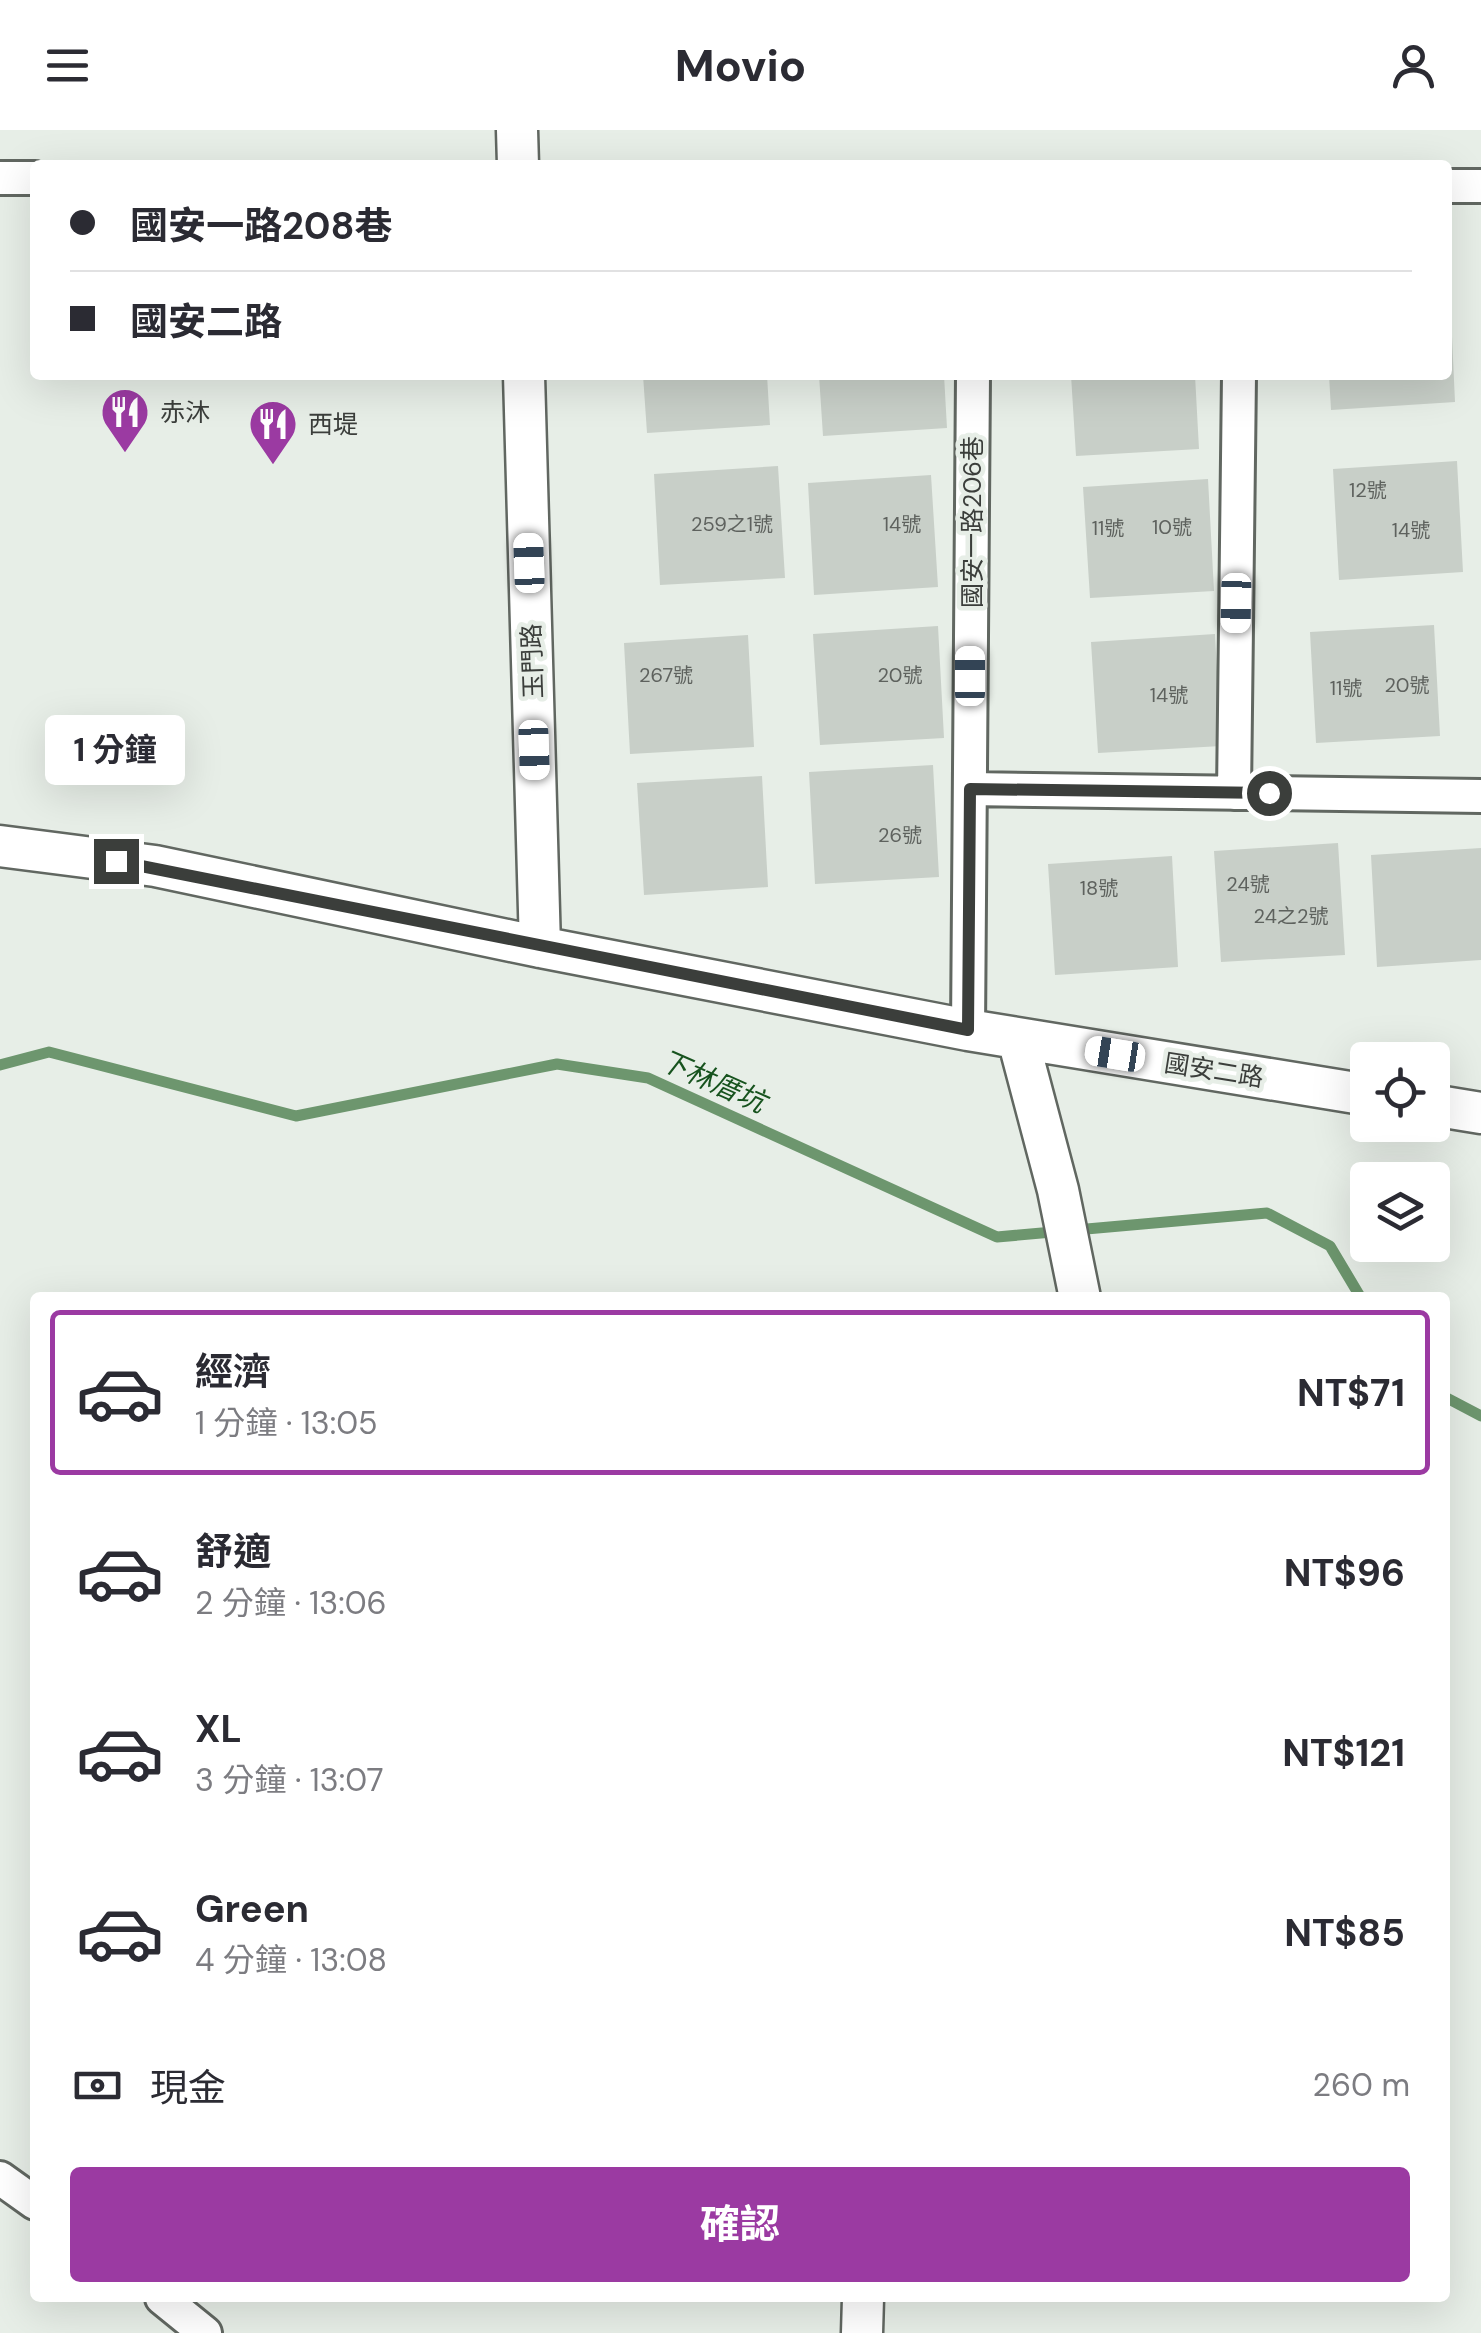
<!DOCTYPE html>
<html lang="zh-TW">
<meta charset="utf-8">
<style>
:root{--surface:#fff;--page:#f2f2f3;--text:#2b2b33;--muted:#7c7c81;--line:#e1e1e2;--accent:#9b3aa2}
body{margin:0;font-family:"DM Sans","Noto Sans TC",sans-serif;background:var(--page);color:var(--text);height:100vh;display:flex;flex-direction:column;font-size:38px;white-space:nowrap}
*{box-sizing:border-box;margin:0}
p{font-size:32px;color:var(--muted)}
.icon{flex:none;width:55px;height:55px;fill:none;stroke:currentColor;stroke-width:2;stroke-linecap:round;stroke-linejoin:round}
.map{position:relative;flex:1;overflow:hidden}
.drawer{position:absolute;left:30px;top:1162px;width:1420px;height:1010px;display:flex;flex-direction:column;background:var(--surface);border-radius:10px;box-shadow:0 10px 40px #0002}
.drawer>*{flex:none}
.top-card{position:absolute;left:30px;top:30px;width:1422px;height:220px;border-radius:10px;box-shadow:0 10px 40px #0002;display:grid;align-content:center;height:220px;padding:0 40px;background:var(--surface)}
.fabs{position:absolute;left:1350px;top:912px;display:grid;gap:20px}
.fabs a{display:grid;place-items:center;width:100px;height:100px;border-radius:10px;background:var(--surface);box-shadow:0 10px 40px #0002;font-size:50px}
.end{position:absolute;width:45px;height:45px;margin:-22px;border:12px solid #3b3e3b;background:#fff;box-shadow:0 0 0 5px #fff}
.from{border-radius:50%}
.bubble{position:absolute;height:70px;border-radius:10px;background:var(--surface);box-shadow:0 10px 40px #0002;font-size:32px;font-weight:700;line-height:70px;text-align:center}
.car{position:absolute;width:30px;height:60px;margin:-30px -15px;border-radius:12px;box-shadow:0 0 8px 2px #0007;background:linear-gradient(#fff 24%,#345 0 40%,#fff 0 76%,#345 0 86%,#fff 0)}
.top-card b{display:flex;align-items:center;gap:35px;height:95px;font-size:38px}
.top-card b+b{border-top:2px solid var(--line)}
.top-card i{width:25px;height:25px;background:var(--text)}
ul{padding:18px 0 0;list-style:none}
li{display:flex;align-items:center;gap:30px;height:165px;margin:0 20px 15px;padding:0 20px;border:5px solid transparent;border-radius:10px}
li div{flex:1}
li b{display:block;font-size:38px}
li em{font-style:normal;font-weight:700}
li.selected{border-color:var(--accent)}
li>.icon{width:90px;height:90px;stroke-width:1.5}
.pay{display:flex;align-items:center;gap:25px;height:110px;padding:0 40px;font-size:38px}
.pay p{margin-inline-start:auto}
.cta{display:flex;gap:20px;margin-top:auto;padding:20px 40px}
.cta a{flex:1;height:115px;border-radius:10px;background:var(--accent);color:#fff;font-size:40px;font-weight:700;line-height:115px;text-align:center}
header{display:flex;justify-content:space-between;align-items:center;height:130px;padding:0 40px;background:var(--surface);font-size:45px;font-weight:700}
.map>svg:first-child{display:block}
</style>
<header><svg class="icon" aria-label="menu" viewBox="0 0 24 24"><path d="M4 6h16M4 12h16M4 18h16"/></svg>Movio<svg class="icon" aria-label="person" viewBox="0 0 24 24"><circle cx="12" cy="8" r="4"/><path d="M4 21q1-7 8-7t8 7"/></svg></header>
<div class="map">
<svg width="1481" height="2203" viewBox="0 0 1481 2203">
<rect width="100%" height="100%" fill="#e7eee7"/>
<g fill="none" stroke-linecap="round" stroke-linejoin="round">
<path stroke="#6d966e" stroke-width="11" d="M0,935L49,922L296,986L557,934L648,948L997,1107L1267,1083L1330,1116L1361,1168
M1445,1267L1481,1286"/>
</g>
<path fill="#c8cfc8" d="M1451,185L1455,272L1331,280L1329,245H1448Z
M643,245H767L770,295L647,303Z
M819,245H944L947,298L823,306Z
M1071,245H1195L1199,319L1076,326Z
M1457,331L1463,442L1339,450L1333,339Z
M778,336L785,448L660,455L654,344Z
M931,345L938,457L814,465L808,353Z
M1208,349L1214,461L1090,468L1083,357Z
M1434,495L1440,606L1316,613L1310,502Z
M938,496L944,608L820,615L813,504Z
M1215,504L1221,616L1098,623L1091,512Z
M748,505L754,617L630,624L624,513Z
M933,635L939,747L815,754L809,642Z
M762,646L768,757L644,765L637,653Z
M1338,713L1345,825L1221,832L1214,721Z
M1481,718V830L1377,837L1371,725Z
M1172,726L1178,837L1055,845L1048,734Z"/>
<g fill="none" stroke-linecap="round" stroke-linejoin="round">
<g stroke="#616761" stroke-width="38">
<path id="minor" d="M0,48H35
M1448,56H1481
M970,659L1481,666
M1234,663L1239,245
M968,900L973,245
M0,2048L35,2073
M162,2168L205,2203"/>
</g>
<g stroke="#616761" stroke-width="45">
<path id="tertiary" d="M517,0L518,35
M524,245L540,817
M0,716L155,736L540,817L968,900L1368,965
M1018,909L1058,1060L1080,1168
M1432,975L1481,983
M862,2203L863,2168"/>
</g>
<use href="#minor" stroke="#fff" stroke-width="32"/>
<use href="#tertiary" stroke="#fff" stroke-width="40"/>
</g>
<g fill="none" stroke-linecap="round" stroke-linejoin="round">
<path stroke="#3b3e3b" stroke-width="12" d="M116,731L968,900L970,659L1269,663"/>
</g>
<defs>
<g id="restaurant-pin" transform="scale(2.5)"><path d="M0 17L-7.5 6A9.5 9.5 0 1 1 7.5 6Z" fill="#9b3aa2" stroke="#e7eee7"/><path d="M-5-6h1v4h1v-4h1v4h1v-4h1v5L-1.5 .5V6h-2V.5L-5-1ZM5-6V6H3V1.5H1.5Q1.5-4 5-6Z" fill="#fff"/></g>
</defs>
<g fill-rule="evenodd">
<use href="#restaurant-pin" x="125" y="282"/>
<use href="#restaurant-pin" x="273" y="294"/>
</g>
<g text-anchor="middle" stroke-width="9" stroke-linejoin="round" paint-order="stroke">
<g font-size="20" fill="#5e625e">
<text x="1368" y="367">12號</text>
<text x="732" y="401">259之1號</text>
<text x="902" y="401">14號</text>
<text x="1172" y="404">10號</text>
<text x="1108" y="405">11號</text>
<text x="1411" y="407">14號</text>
<text x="666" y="552">267號</text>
<text x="900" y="552">20號</text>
<text x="1407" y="562">20號</text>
<text x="1346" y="565">11號</text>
<text x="1169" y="572">14號</text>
<text x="900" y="712">26號</text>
<text x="1248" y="761">24號</text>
<text x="1099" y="765">18號</text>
<text x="1291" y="793">24之2號</text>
</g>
<g font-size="25" fill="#3b3e3b" stroke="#e7eee7" text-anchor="start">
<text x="160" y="291">赤沐</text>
<text x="308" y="303">西堤</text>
</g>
<g font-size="25" fill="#3b3e3b" stroke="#e7eee7">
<text transform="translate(972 392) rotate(-90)" y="9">國安一路206巷</text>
<text transform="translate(532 531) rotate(-92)" y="9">玉門路</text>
<text transform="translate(1214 940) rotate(9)" y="9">國安二路</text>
</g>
<g font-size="28" font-style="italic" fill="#17531e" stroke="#e7eee7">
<text transform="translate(713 951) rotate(24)" y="10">下林厝坑</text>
</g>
</g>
</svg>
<div class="fabs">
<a><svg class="icon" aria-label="locate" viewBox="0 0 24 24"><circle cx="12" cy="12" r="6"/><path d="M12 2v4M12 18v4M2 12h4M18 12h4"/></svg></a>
<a><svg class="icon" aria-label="layers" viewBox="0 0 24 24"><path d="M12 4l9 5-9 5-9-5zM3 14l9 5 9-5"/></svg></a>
</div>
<i class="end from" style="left:1269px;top:663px"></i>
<i class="end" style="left:116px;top:731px"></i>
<div class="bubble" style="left:45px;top:585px;width:140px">1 分鐘</div>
<i class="car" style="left:529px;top:433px;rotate:358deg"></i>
<i class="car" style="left:1236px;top:473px;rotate:181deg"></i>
<i class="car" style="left:970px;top:546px;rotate:0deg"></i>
<i class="car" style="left:534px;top:620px;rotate:178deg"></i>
<i class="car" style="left:1115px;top:924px;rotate:279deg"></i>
<div class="top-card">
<b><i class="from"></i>國安一路208巷</b>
<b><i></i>國安二路</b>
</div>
<section class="drawer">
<ul>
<li class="selected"><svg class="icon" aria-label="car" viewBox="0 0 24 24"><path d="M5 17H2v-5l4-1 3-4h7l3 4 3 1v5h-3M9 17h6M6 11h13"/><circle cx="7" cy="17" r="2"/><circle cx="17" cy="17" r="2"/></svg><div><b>經濟</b><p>1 分鐘 · 13:05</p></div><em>NT$71</em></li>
<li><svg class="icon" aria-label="car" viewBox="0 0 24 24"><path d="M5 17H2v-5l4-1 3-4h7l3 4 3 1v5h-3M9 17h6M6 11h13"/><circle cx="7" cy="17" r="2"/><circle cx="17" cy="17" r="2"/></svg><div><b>舒適</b><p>2 分鐘 · 13:06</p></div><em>NT$96</em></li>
<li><svg class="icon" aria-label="car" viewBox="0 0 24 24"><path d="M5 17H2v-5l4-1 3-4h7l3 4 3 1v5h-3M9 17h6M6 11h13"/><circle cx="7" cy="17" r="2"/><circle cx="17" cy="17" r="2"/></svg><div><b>XL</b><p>3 分鐘 · 13:07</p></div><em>NT$121</em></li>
<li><svg class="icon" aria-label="car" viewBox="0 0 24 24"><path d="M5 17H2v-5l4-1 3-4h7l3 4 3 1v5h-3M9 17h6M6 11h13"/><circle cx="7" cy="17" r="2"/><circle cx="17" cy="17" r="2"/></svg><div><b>Green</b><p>4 分鐘 · 13:08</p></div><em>NT$85</em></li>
</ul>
<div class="pay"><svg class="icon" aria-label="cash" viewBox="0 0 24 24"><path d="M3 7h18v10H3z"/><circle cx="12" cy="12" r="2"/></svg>現金<p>260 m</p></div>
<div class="cta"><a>確認</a></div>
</section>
</div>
